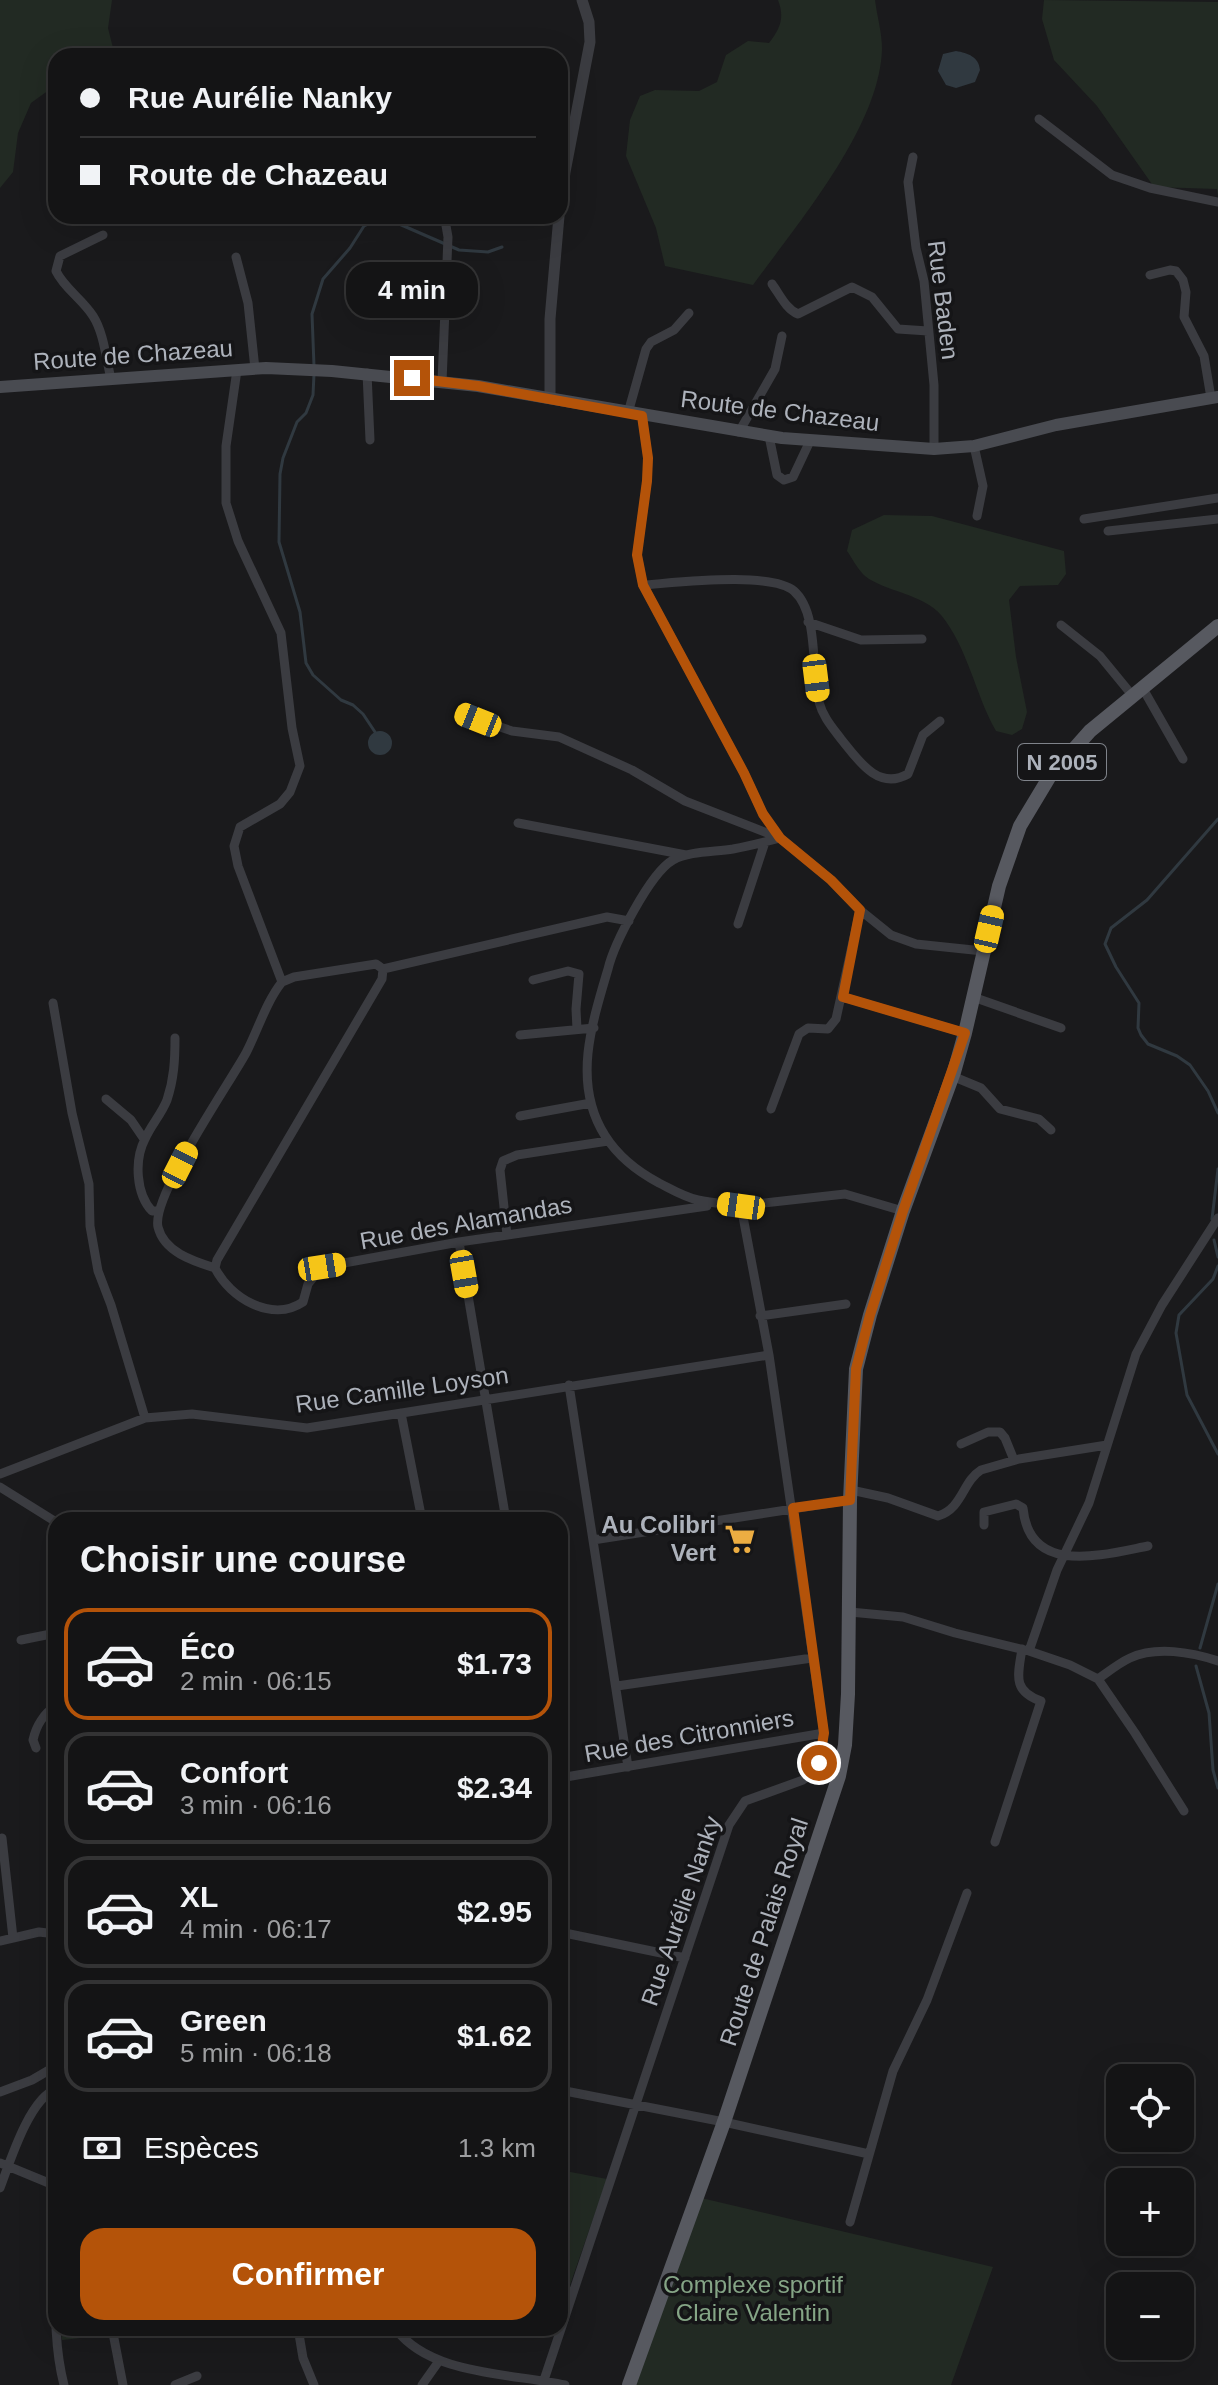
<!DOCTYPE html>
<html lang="fr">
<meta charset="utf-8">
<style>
:root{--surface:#141415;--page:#212122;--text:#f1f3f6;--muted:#9d9ea0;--line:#333334;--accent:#b45309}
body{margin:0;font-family:Helvetica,sans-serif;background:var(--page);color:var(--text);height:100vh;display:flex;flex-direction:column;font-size:30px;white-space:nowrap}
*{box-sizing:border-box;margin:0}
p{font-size:26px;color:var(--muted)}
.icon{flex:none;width:44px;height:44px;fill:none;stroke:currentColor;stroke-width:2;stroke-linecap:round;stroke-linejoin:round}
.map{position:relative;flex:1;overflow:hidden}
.panel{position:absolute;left:48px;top:1512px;width:520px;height:824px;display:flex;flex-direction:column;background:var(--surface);border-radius:24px;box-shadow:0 8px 32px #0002,0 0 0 2px var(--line)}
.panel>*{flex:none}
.top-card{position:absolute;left:48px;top:48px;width:520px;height:176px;border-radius:24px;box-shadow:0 8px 32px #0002,0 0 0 2px var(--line);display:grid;align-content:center;height:176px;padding:0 32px;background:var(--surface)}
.fabs{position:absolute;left:1106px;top:2064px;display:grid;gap:16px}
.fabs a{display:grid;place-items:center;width:88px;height:88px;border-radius:16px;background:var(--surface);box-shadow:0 8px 32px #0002,0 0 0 2px var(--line);font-size:40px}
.end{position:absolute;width:36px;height:36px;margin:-18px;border:10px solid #b45309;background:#fff;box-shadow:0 0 0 4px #fff}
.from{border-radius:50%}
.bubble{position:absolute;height:56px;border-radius:24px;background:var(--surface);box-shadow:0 8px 32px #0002,0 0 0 2px var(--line);font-size:26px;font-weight:700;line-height:56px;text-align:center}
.car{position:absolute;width:24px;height:48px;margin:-24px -12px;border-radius:10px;box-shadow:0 0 6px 2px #0007;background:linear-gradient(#f5c518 24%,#345 0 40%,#f5c518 0 76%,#345 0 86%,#f5c518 0)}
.top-card b{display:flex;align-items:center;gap:28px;height:76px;font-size:30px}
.top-card b+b{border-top:2px solid var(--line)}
.top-card i{width:20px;height:20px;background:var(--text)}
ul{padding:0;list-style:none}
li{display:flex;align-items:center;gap:24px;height:112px;margin:0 16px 12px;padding:0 16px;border:4px solid var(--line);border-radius:24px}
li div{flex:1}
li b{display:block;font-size:30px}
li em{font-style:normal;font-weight:700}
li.on{border-color:var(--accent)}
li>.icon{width:72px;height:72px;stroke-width:1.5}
h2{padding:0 32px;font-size:36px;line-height:96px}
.pay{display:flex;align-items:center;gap:20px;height:88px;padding:0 32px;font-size:30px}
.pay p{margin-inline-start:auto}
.primary-button{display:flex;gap:16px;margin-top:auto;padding:16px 32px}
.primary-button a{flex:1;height:92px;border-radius:24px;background:var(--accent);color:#fff;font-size:32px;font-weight:700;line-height:92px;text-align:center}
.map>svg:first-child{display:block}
</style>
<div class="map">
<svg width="1218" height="2385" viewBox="0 0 1218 2385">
<rect width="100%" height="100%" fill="#1a1a1c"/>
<path fill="#222a23" d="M0,0H112L108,28L115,56H56V90H49L31,103L18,133L13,172L0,188Z
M778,0H875C877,16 882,33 882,49C880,127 798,223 753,285L665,266L656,228L626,156L630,120L640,96L655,90L699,91L717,82L726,55L748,41L769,43C780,29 785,18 778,0Z
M1044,0L1218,2V196L1217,189L1154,187L1097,106L1054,60L1042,19Z
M884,515L932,516L1064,551L1066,574L1058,585L1020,586L1009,600L1016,657L1027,712L1022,729L1012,735L996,731C975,694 968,648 941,615C924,594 883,591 865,576C858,570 852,558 847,551L852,530Z
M560,2170L607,2179L570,2285L560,2282Z
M697,2197L993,2267L951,2385H629Z
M61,2328H109V2335L62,2340Z"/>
<path fill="#303940" d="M956,51C968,53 979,57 980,70L975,82L956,88L946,85L938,71L943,54Z
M368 743a12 12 0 1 1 24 0a12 12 0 1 1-24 0Z"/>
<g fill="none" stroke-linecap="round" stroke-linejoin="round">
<path stroke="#303940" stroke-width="3" d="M314,366L312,314L323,279L350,248L364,226L383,217L459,250L488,252L502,247
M314,374L313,395L306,413L297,422L283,458L280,474L279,542L300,612L306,663L313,675L341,700L353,705L363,714L375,732
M1218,819L1147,900L1111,928L1105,944L1116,967L1139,1003L1138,1028L1141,1035L1148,1044L1177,1056L1190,1065L1208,1091L1218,1113
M1212,1219L1218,1169
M1214,1240L1218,1257
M1218,1266L1213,1279L1179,1315L1176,1333L1187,1395L1218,1454
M1200,1648L1218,1584
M1196,1666L1209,1713L1213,1770L1218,1788"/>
<path stroke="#3b3c41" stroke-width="9" d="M1039,119L1112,175L1150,188L1218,202
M913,157L908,182L916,248L924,281L934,385V449
M435,216L445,220L448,237L442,382
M401,219L417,216
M103,235L60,256L56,271C64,288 82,299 93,316C104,333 106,359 111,379
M236,257L248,303L255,369
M1150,275L1170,270L1176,271L1183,280L1186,292L1184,317L1204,356L1211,398
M772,284C780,295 786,309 798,314L852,287L872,297L898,329L928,331
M237,370L226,446V503L238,541L281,633L292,728L300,766L290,792L280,804L240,827L234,846L238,866L282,982
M367,373L370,440
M628,413L646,349L651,342L674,330L689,313
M642,416L648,458L647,481L637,555L643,585L744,773L763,814L780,838L831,880L860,910L891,935L916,944L983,951
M739,432L775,369L782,336
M769,436L777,475L784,480L793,477L810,441
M974,446L983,486L977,516
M1084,519L1218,498
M1108,531L1218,519
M643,585C674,583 771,571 794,591C819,613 811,671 819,702C823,717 832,727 841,739C858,760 878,791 908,774L923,735L940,721
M808,622L861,640L922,639
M1061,625L1100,656L1132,695
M1142,687L1183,759
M461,714L512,731L559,737L632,770L685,801L780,838
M518,823L686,855
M738,924L765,842
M383,969L607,917L629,921
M533,980L568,971L579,974L576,1009L577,1029
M843,997L965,1033
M973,997L1061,1028
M53,1003L72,1113L89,1184L90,1226L98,1271L111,1305L145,1418
M520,1035L594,1028
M952,1076L981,1088L1000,1109L1039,1119L1051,1130
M106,1099L131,1120L144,1139
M771,1109L799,1034L808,1028L828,1029L836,1019L860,910
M520,1116L591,1103
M738,1206L845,1194L903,1211
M157,1211H152C136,1194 134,1160 145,1139C151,1125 161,1115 167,1100C174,1079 175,1060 175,1038
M507,1235L500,1170L503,1161L517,1155L608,1141
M459,1242L506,1520
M215,1268C193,1261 164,1252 158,1227C151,1197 229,1084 246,1053C258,1030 266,1002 282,982L294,977L376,964L383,969L382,979L217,1260L215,1268C230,1298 272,1323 303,1302L308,1284L322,1267L459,1242L707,1206
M760,1316L846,1304
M569,1385L628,1767
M401,1413L422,1520
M961,1444L988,1432H1000L1005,1438L1014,1460
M0,1474L145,1418L192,1414L307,1428L769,1355
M0,1487L56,1522
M851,1490L888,1498L938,1516C963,1508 962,1482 981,1470L1019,1459L1107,1445
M984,1525V1512L1016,1504L1023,1508C1029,1576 1102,1555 1148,1546
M593,1540L850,1500
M850,1612L903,1617L955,1633L1029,1651L1070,1665L1098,1679L1135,1733L1184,1811
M21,1640L56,1633
M1029,1651L1057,1570L1089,1503L1136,1354L1162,1305L1218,1218
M1098,1679C1108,1672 1119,1663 1130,1658C1156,1646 1191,1652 1218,1661
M617,1686L812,1658
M36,1748L33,1740C36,1726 44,1713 56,1706
M560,1778L824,1733
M2,1838L13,1938
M995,1842L1041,1701C1012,1691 1018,1675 1022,1649
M560,1932L685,1958
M0,1941L39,1932L56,1934
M560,2090L724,2122L869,2154
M0,2092L32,2080L56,2066
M0,2163L56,2186
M0,2188C10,2162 29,2099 56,2089
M850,2222L893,2071L927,2000L967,1893
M56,2278C55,2314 55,2350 64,2385
M560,2288L571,2292
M112,2328L123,2385
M298,2328L303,2358L314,2385
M395,2328C430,2376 511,2373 565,2385
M544,2380L729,1825L745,1801L803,1780L815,1771L819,1763L824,1733L769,1355L741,1206C727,1204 712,1203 698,1200C684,1197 671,1189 659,1183C606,1155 582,1112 588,1053C591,1025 600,996 608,969C614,944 650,873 673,860C689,851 714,852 733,849C749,846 765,842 780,838
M175,2385L197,2376
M422,2385L439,2361"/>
<path stroke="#3b3c41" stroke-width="11" d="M560,210L565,172L590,42L589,22L582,0
M550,398V319L559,216"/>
<path stroke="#494b51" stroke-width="12" d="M0,387L266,368L332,371L478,386L782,438L934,449L974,446L1056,425L1218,397"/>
<path stroke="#575960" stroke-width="14" d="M629,2385L724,2122L839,1776L845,1745L848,1694L850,1500L856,1369L870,1315L903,1211L954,1072L965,1033L999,886L1020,826L1050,776L1090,731L1218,626"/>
</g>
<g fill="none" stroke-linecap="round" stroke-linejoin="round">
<path stroke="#b45309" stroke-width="10" d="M412,378L478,386L642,416L648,458L647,481L637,555L643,585L744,773L763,814L780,838L831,880L860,910L843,997L965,1033L903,1211L870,1315L856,1369L850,1500L793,1508L824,1733L819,1763"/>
</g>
<defs>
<g id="supermarket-bare" transform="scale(2.4)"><path d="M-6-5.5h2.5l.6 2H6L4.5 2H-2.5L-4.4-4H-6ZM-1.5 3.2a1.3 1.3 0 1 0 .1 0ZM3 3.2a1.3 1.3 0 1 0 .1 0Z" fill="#ecad42" stroke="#151517" stroke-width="2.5" paint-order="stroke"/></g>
</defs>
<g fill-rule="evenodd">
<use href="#supermarket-bare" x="740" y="1539"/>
</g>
<g text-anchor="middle" stroke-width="7" stroke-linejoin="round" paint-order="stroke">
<rect fill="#151517" stroke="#7f838a" stroke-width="2" x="1018" y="744" width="88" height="36" rx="6"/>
<g font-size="22" font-weight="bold" fill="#adb2bb">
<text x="1062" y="770">N 2005</text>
</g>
<g font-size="24" fill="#adb2bb" stroke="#151517">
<text transform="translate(943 300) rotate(83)" y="8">Rue Baden</text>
<text transform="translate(133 355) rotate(-4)" y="8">Route de Chazeau</text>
<text transform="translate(780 411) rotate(7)" y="8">Route de Chazeau</text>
<text transform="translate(466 1223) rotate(-10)" y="8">Rue des Alamandas</text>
<text transform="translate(402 1390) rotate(-8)" y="8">Rue Camille Loyson</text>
<text transform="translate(689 1736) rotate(-10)" y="8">Rue des Citronniers</text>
<text transform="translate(681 1911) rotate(-71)" y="8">Rue Aurélie Nanky</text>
<text transform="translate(764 1932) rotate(-72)" y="8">Route de Palais Royal</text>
</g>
<g font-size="24" font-weight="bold" fill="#adb2bb" stroke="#151517" text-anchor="end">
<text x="716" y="1533">Au Colibri<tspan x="716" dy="28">Vert</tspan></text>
</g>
<g font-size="24" fill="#85a586" stroke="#151517">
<text x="753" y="2293">Complexe sportif<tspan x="753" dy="28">Claire Valentin</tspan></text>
</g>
</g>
</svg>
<div class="fabs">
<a><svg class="icon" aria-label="locate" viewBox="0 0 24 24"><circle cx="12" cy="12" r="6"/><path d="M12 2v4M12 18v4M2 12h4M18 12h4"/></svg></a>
<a>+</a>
<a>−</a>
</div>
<i class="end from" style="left:819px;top:1763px"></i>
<i class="end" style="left:412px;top:378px"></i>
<div class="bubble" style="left:346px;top:262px;width:132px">4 min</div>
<i class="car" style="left:816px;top:678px;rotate:173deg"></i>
<i class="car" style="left:478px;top:720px;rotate:292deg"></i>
<i class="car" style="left:989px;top:929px;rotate:13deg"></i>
<i class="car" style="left:180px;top:1165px;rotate:27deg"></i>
<i class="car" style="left:741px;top:1206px;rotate:278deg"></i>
<i class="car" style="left:322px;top:1267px;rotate:81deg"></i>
<i class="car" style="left:464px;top:1274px;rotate:170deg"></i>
<div class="top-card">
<b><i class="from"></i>Rue Aurélie Nanky</b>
<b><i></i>Route de Chazeau</b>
</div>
<section class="panel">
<h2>Choisir une course</h2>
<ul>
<li class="on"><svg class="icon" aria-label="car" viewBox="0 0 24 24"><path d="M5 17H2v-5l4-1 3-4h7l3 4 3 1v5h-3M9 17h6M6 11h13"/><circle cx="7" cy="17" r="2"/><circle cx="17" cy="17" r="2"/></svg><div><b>Éco</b><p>2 min · 06:15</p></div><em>$1.73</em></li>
<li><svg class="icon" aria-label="car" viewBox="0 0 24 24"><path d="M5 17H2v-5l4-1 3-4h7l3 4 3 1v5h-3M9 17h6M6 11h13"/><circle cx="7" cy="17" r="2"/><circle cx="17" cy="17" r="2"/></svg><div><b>Confort</b><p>3 min · 06:16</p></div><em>$2.34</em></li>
<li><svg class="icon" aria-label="car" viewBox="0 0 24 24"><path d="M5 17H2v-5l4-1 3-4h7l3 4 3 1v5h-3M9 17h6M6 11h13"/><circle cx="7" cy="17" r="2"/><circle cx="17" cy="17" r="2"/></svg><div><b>XL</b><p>4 min · 06:17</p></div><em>$2.95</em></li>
<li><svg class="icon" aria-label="car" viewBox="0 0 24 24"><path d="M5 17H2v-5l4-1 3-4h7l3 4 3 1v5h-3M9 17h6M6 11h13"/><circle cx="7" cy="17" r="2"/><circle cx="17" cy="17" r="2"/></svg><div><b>Green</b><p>5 min · 06:18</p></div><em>$1.62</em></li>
</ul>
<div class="pay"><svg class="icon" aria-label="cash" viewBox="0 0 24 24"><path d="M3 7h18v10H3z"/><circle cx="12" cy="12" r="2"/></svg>Espèces<p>1.3 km</p></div>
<div class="primary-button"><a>Confirmer</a></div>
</section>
</div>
